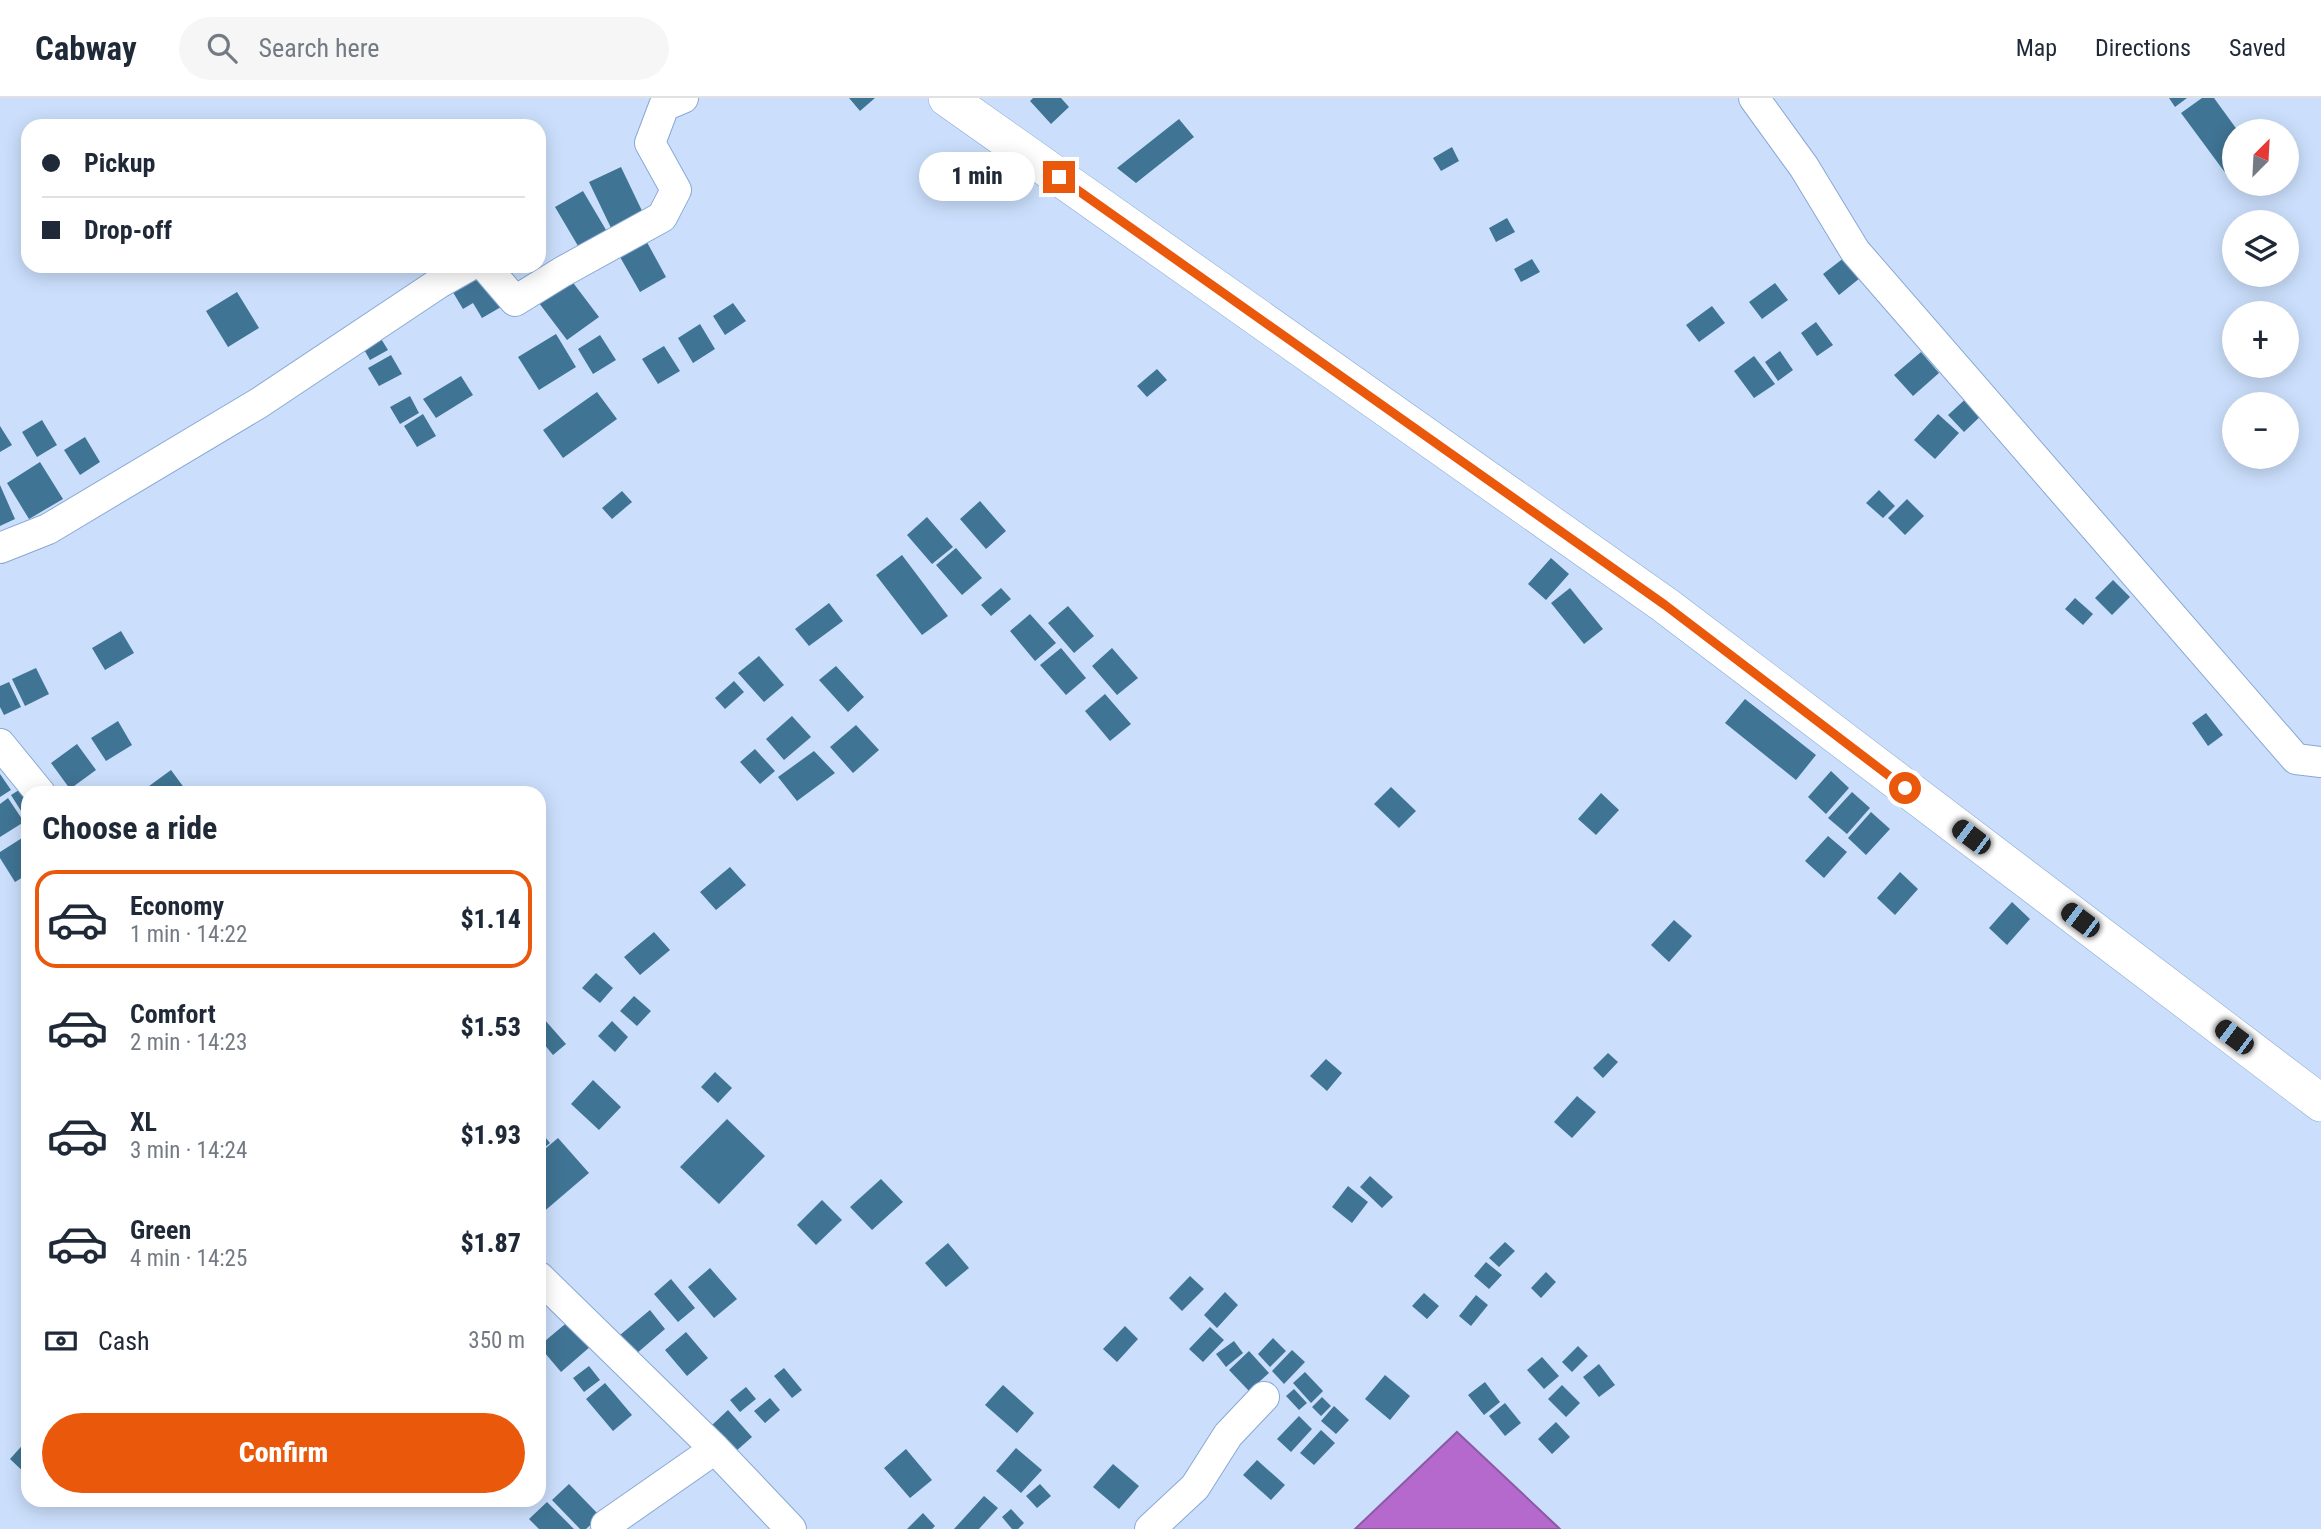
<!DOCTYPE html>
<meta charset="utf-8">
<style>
:root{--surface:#fff;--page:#f6f6f7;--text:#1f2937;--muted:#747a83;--line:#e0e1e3;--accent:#ea580c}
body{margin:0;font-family:"Roboto Condensed",sans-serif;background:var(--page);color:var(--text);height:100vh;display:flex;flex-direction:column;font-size:26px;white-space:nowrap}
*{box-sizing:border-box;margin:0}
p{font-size:23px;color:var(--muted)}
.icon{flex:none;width:38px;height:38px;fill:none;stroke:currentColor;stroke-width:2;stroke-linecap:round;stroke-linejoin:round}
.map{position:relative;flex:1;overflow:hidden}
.sheet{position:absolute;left:21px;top:688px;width:525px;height:721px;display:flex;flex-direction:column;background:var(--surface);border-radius:21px;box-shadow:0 4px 18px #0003}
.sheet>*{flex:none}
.hud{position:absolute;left:21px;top:21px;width:525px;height:154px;border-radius:21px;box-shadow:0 4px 18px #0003;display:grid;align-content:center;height:154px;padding:0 21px;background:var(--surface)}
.needle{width:46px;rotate:24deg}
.buttons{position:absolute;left:2222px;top:21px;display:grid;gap:14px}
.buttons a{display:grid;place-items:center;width:77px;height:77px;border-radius:50%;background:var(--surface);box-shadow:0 4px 18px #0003;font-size:35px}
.end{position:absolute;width:32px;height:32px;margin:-16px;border:9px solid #ea580c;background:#fff;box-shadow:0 0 0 4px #fff}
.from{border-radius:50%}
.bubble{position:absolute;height:49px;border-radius:24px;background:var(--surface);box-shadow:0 4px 18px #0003;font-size:23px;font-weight:800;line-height:49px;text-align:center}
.car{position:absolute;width:21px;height:42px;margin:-21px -10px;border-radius:9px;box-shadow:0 0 5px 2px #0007;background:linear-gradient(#222 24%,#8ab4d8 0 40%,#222 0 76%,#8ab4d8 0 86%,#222 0)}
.hud b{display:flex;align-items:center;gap:24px;height:66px;font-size:26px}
.hud b+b{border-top:2px solid var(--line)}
.hud i{width:18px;height:18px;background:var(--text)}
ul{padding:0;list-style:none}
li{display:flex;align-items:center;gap:21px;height:98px;margin:0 14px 10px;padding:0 7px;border:4px solid transparent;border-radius:21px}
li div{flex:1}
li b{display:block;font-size:26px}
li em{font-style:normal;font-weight:800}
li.selected{border-color:var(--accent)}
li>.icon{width:63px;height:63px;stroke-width:1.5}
h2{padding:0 21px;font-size:32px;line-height:84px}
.pay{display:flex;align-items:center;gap:18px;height:77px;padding:0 21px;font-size:26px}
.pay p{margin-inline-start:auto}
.action{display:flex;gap:14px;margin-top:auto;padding:14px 21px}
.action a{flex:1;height:80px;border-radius:42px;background:var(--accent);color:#fff;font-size:28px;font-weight:800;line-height:80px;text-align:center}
header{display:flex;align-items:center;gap:42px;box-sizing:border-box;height:98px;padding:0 35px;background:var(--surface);border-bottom:2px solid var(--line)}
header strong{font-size:33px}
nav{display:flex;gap:38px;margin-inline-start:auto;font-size:24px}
.search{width:490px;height:63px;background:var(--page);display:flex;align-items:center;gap:18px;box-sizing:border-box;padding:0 24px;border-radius:38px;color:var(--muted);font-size:26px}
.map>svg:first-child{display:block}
</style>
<header>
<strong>Cabway</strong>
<div class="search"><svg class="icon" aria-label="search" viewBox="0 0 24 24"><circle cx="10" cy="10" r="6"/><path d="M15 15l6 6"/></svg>Search here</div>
<nav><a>Map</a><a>Directions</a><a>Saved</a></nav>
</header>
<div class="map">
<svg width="2321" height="1431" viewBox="0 0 2321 1431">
<rect width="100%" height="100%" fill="#cbdffc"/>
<path fill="#b569cd" stroke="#8b59a5" stroke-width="2" d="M1457,1334L1560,1431H1355Z"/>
<path fill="#407494" d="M849,0H875L860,13Z
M1033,0H1061L1069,9L1051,26L1030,3Z
M2169,0H2187L2175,9Z
M2202,0H2214L2238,33H2235V88L2181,15Z
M1179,21L1194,39L1136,85L1117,70Z
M1452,49L1459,63L1441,73L1433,60Z
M621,69L644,117L612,132L589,84Z
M583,93L609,137L581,153L555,109Z
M1507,120L1515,134L1496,144L1489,130Z
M643,137L666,179L640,194L616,152Z
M1849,156L1865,176L1839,197L1823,176Z
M1532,161L1540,174L1521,184L1514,171Z
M498,168H524L505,179Z
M480,175L501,209L482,220L473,205L463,211L451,191Z
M571,182L599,219L567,242L539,205Z
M1775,185L1788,202L1762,221L1749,204Z
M237,194L259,230L228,249L206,213Z
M733,205L746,223L725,237L713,218Z
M1712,208L1725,225L1699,244L1686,227Z
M1816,224L1833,247L1817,258L1801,235Z
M700,226L715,251L693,265L678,240Z
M375,231L388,252L370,262L358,241Z
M556,236L576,269L539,292L518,259Z
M600,237L616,262L593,276L578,251Z
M664,248L680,273L658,286L642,261Z
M1780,253L1793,272L1778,283L1765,264Z
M1921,254L1939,275L1913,298L1894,277Z
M391,257L402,276L379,288L368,270Z
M1754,258L1775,286L1754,300L1734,273Z
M1157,271L1167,282L1147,299L1137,288Z
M461,278L473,297L436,320L423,301Z
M597,294L617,321L563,360L543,332Z
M1970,297L1985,314L1964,334L1948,317Z
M410,298L419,315L400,326L390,309Z
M423,316L436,338L417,349L404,328Z
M1938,316L1959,335L1935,361L1914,342Z
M42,322L57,347L37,359L22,334Z
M0,328L12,347L0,354Z
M85,339L100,364L80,377L64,352Z
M40,364L63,401L29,421L7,385Z
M0,387L15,421L0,428Z
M1879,392L1895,408L1883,420L1866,405Z
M622,393L632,404L612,421L602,410Z
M1907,401L1924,418L1905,437L1888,420Z
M980,403L1006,433L986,451L960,421Z
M927,419L953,449L932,466L907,437Z
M956,450L982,480L962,497L936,467Z
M902,457L948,518L922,537L876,477Z
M1551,460L1569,476L1546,502L1528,486Z
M2113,482L2130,499L2112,517L2095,500Z
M1001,490L1011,501L991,518L981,507Z
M1570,490L1603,531L1584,546L1551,505Z
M2075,500L2093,516L2083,527L2065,511Z
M829,505L843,523L809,548L795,531Z
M1068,508L1094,538L1074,555L1048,525Z
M1030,516L1056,545L1035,563L1010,533Z
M121,533L134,555L105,572L92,550Z
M1061,550L1086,580L1066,597L1040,567Z
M1112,550L1138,580L1117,597L1092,568Z
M759,558L784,587L764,604L738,575Z
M836,568L864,599L848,614L819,582Z
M36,570L49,596L25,608L12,581Z
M734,583L744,594L725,611L715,600Z
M9,584L21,609L4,617L0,609V588Z
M1105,596L1131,626L1110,643L1085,613Z
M1745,601L1816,657L1796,682L1725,625Z
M2206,615L2223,637L2208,648L2192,625Z
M792,618L811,639L784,662L766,641Z
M118,623L132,647L106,663L91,640Z
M856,627L879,652L853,675L830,649Z
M77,646L96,672L70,691L51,665Z
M755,651L775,673L760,686L740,664Z
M814,653L835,675L797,703L778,679Z
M171,672L188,695H148L145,691Z
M1831,673L1849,690L1826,716L1808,699Z
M0,676L11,692L0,699Z
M27,687L28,713L23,716L11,697Z
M1391,689L1416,713L1399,730L1374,706Z
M1852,694L1870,710L1847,736L1828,720Z
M1601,695L1619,712L1596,737L1578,721Z
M8,700L24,724L0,739V706Z
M1871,714L1890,731L1866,757L1848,740Z
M1828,738L1847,754L1824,780L1805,763Z
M22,740L28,749V776L15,784L0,760V754Z
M730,769L746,787L716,812L700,794Z
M1900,774L1918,791L1895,817L1877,800Z
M2012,804L2030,821L2007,847L1989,830Z
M1674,822L1692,838L1669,864L1651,847Z
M654,834L670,852L640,877L624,859Z
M596,875L613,890L600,905L582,890Z
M634,898L651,913L637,928L620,913Z
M544,921L566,946L553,957L539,940V925Z
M612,923L628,939L615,954L598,938Z
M1608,955L1618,964L1603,980L1593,970Z
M1326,961L1342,975L1327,993L1310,978Z
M715,974L732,990L718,1005L701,989Z
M593,982L621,1009L599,1032L571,1006Z
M1577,998L1596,1014L1572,1040L1554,1024Z
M727,1021L765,1058L719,1106L680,1069Z
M541,1034L550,1045L539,1054V1036Z
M558,1040L589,1075L541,1116L539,1056Z
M1370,1078L1393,1099L1382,1110L1360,1089Z
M881,1081L903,1104L872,1132L850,1109Z
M1348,1088L1368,1104L1352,1125L1332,1109Z
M822,1102L842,1122L816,1147L797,1127Z
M1505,1144L1515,1153L1499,1169L1489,1160Z
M948,1145L969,1170L946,1189L925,1165Z
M1486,1164L1502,1177L1489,1191L1474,1178Z
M710,1170L737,1201L714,1220L688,1189Z
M1546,1174L1556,1184L1541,1200L1531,1190Z
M1190,1178L1204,1191L1182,1213L1169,1200Z
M671,1181L695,1210L678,1224L654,1196Z
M1225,1194L1238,1207L1217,1230L1204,1217Z
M1424,1195L1439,1208L1427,1221L1412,1208Z
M1476,1197L1488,1207L1471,1228L1459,1218Z
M650,1212L665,1231L636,1256L620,1237Z
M570,1222L591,1248L561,1274L539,1248Z
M1125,1228L1138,1241L1117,1264L1103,1251Z
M1210,1229L1224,1242L1203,1264L1189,1251Z
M686,1234L708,1260L687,1278L665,1252Z
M1273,1240L1286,1253L1270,1269L1258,1256Z
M1234,1243L1243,1255L1226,1269L1216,1256Z
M1578,1248L1588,1258L1572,1274L1562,1264Z
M1292,1252L1305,1264L1284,1286L1272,1273Z
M1249,1253L1269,1275L1249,1293L1229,1272Z
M1542,1259L1559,1278L1544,1291L1527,1272Z
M1599,1266L1615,1287L1599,1299L1583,1279Z
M589,1268L600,1282L584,1294L573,1280Z
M784,1270L802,1292L792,1300L774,1278Z
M1305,1274L1323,1293L1311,1305L1293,1285Z
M1385,1277L1410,1298L1390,1322L1365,1301Z
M1485,1284L1500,1304L1484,1317L1468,1297Z
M605,1285L632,1317L613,1333L586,1301Z
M1003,1287L1034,1315L1017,1335L985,1307Z
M1562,1287L1580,1305L1566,1319L1548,1301Z
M746,1289L756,1301L740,1314L730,1302Z
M1294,1291L1307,1305L1299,1312L1286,1298Z
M1322,1299L1331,1308L1321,1318L1312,1309Z
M770,1300L780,1312L765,1325L754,1313Z
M1505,1305L1521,1325L1505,1338L1489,1318Z
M1334,1308L1349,1322L1336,1336L1321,1323Z
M728,1312L752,1339L735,1354L711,1328Z
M1299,1318L1312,1331L1291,1354L1277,1341Z
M1556,1324L1570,1339L1552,1356L1538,1341Z
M1321,1332L1335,1345L1314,1367L1300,1355Z
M28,1341V1378L10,1361Z
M1016,1350L1042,1372L1021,1395L996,1373Z
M906,1351L932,1382L910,1400L884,1370Z
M1257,1362L1285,1387L1271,1402L1243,1377Z
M1113,1366L1139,1388L1119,1411L1093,1389Z
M569,1386L600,1418L586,1431H580L552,1402Z
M1040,1386L1051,1398L1037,1410L1026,1398Z
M984,1398L998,1410L979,1431H954Z
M547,1404L574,1431H539L529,1421Z
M1011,1411L1024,1425L1018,1431H1012L1002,1419Z
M923,1415L935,1428L932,1431H907Z"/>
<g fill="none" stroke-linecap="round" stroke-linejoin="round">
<g stroke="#89a8d5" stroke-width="32">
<path id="minor" d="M1754,0L1804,69L1855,153L2296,661L2321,664
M485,168L515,203L562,174L662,119L676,92L650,45L664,8L683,0
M0,450L48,431L259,305L439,185L469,168
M0,646L40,695
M539,1179L715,1351L791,1431
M606,1427L715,1351
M1150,1431L1195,1389L1228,1337L1264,1299"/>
</g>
<g stroke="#89a8d5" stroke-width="38">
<path id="major" d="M947,0L1665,507L2321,1005"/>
</g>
<use href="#minor" stroke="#fff" stroke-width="30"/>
<use href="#major" stroke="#fff" stroke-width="37"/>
</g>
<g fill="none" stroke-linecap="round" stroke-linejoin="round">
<path stroke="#ea580c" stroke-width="9" d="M1059,79L1665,507L1905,690"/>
</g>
</svg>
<div class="buttons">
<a><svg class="needle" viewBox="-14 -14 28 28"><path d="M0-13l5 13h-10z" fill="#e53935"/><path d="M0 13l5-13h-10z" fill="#747a83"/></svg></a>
<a><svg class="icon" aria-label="layers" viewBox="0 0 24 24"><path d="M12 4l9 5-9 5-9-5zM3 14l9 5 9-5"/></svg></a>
<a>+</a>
<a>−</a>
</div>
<i class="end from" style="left:1905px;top:690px"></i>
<i class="end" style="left:1059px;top:79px"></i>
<div class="bubble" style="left:919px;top:54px;width:116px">1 min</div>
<i class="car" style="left:1971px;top:739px;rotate:307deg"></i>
<i class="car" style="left:2080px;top:822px;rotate:307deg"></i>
<i class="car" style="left:2234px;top:939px;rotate:307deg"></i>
<div class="hud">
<b><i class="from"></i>Pickup</b>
<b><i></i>Drop-off</b>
</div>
<section class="sheet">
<h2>Choose a ride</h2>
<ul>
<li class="selected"><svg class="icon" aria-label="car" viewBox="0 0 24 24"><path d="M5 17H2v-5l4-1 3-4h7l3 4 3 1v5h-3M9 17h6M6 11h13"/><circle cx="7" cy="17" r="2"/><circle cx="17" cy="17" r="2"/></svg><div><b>Economy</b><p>1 min · 14:22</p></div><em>$1.14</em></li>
<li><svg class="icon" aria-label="car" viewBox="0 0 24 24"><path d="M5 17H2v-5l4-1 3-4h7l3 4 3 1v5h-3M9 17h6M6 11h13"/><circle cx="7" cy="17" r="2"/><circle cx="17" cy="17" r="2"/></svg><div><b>Comfort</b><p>2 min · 14:23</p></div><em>$1.53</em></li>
<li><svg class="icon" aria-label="car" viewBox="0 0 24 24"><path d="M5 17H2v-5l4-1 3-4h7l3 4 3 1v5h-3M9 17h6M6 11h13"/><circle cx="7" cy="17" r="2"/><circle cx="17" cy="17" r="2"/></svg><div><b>XL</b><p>3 min · 14:24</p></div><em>$1.93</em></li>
<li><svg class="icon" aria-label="car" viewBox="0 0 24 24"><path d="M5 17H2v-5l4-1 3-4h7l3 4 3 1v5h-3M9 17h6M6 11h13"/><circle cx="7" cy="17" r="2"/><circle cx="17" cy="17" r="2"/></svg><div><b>Green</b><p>4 min · 14:25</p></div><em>$1.87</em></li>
</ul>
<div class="pay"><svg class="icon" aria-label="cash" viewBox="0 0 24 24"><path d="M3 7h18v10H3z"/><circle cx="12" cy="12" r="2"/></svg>Cash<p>350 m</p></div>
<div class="action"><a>Confirm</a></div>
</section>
</div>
